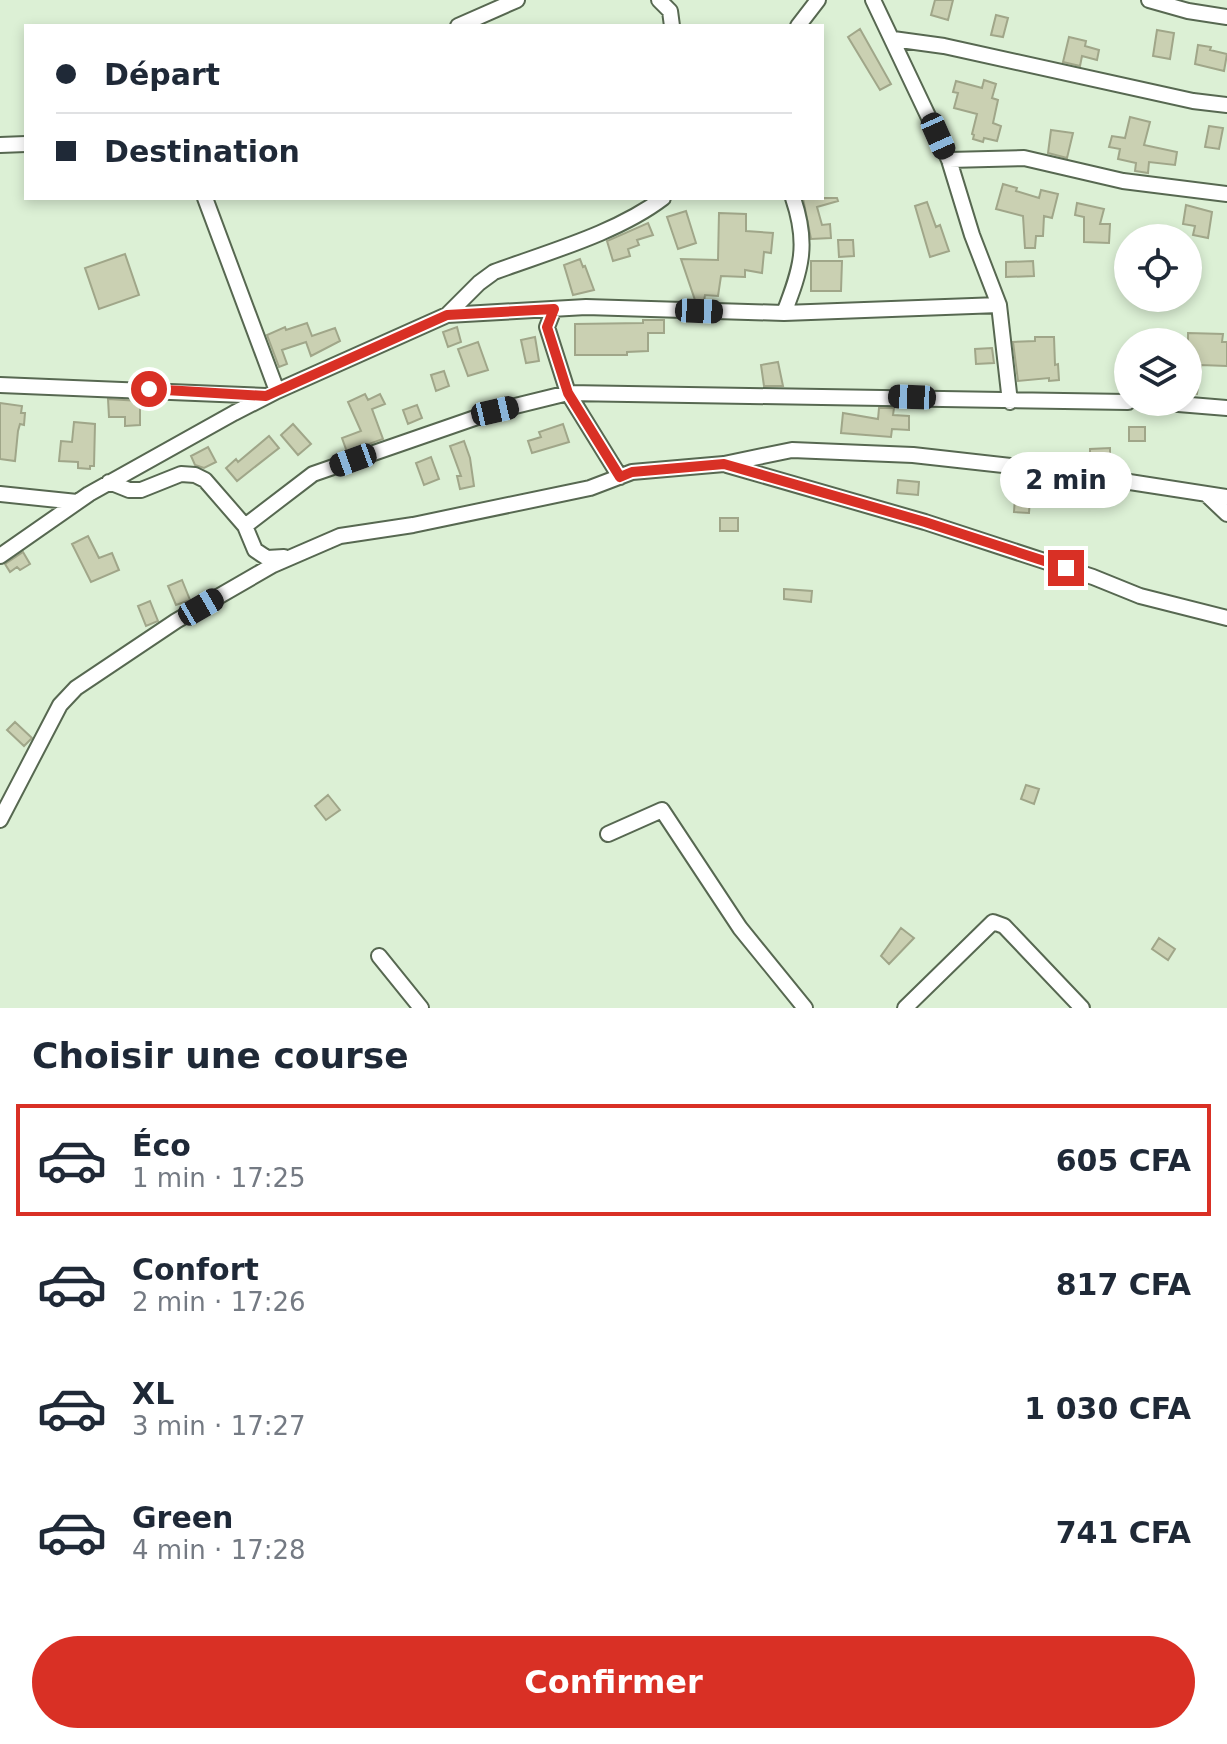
<!DOCTYPE html>
<html lang="fr">
<meta charset="utf-8">
<style>
:root{--surface:#fff;--page:#f6f6f7;--text:#1f2937;--muted:#747a83;--line:#e0e1e3;--accent:#d93025}
body{margin:0;font-family:"DejaVu Sans",sans-serif;background:var(--page);color:var(--text);height:100vh;display:flex;flex-direction:column;font-size:30px;white-space:nowrap}
*{box-sizing:border-box;margin:0}
p{font-size:26px;color:var(--muted)}
.icon{flex:none;width:44px;height:44px;fill:none;stroke:currentColor;stroke-width:2;stroke-linecap:round;stroke-linejoin:round}
.map{position:relative;height:1008px;overflow:hidden}
.details{display:flex;flex-direction:column;background:var(--surface);flex:1}
.details>*{flex:none}
.banner{position:absolute;left:24px;top:24px;width:800px;height:176px;border-radius:0px;box-shadow:0 4px 12px #0003;display:grid;align-content:center;height:176px;padding:0 32px;background:var(--surface)}
.tools{position:absolute;left:1114px;top:224px;display:grid;gap:16px}
.tools a{display:grid;place-items:center;width:88px;height:88px;border-radius:50%;background:var(--surface);box-shadow:0 4px 12px #0003;font-size:40px}
.end{position:absolute;width:36px;height:36px;margin:-18px;border:10px solid #d93025;background:#fff;box-shadow:0 0 0 4px #fff}
.from{border-radius:50%}
.bubble{position:absolute;height:56px;border-radius:28px;background:var(--surface);box-shadow:0 4px 12px #0003;font-size:26px;font-weight:800;line-height:56px;text-align:center}
.car{position:absolute;width:24px;height:48px;margin:-24px -12px;border-radius:10px;box-shadow:0 0 6px 2px #0007;background:linear-gradient(#222 24%,#8ab4d8 0 40%,#222 0 76%,#8ab4d8 0 86%,#222 0)}
.banner b{display:flex;align-items:center;gap:28px;height:76px;font-size:30px}
.banner b+b{border-top:2px solid var(--line)}
.banner i{width:20px;height:20px;background:var(--text)}
ul{padding:0;list-style:none}
li{display:flex;align-items:center;gap:24px;height:112px;margin:0 16px 12px;padding:0 16px;border:4px solid transparent;border-radius:0px}
li div{flex:1}
li b{display:block;font-size:30px}
li em{font-style:normal;font-weight:800}
li.on{border-color:var(--accent)}
li>.icon{width:72px;height:72px;stroke-width:1.5}
h2{padding:0 32px;font-size:36px;line-height:96px}
.primary-button{display:flex;gap:16px;margin-top:auto;padding:16px 32px}
.primary-button a{flex:1;height:92px;border-radius:48px;background:var(--accent);color:#fff;font-size:32px;font-weight:800;line-height:92px;text-align:center}
.map>svg:first-child{display:block}
</style>
<div class="map">
<svg width="1227" height="1008" viewBox="0 0 1227 1008">
<rect width="100%" height="100%" fill="#dcf0d5"/>
<path fill="#cad0b2" stroke="#a0a689" stroke-width="2" d="M935,0H953L948,20L931,15Z
M996,15L1008,18L1003,37L991,35Z
M860,29L891,84L880,90L848,37Z
M1157,30L1174,33L1170,59L1153,56Z
M1069,37L1086,41L1085,46L1099,50L1097,60L1082,56L1080,66L1063,62Z
M1198,45L1211,47L1210,50L1227,54L1224,71L1195,64Z
M984,80L996,84L992,98L998,100L993,123L1001,126L997,141L984,138L983,142L973,139L974,135L972,134L977,114L954,108L958,93L953,92L956,81L982,88Z
M1130,117L1150,122L1144,145L1177,152L1175,165L1149,162L1148,173L1135,171L1136,163L1118,159L1120,149L1109,147L1112,136L1125,138Z
M1209,126L1223,128L1219,149L1205,147Z
M1051,130L1073,133L1067,158L1048,153Z
M1003,184L1017,188L1016,191L1039,198L1041,190L1058,194L1052,218L1044,216L1043,236H1036L1035,248H1025L1023,216L996,209Z
M803,198H837L838,201L817,207L822,225L830,224L831,238L811,239Z
M927,202L936,227L940,225L949,251L930,257L915,206Z
M1077,203L1104,209L1100,224H1110L1109,243L1084,242V217L1075,215Z
M1186,205L1212,212L1208,238L1193,235L1195,226L1183,224Z
M686,211L696,243L678,249L667,217Z
M719,213L746,214V231L773,233L771,253L764,252L762,273L745,270V277L721,276L718,296L705,295L704,301L695,300L681,259L718,260Z
M648,223L653,235L637,240L639,245L628,249L630,256L613,261L607,241Z
M838,240H853L854,256L839,257Z
M125,254L139,295L99,309L85,268Z
M580,259L583,267L585,266L594,290L573,295L564,265Z
M811,261H842L841,291H811Z
M1033,261L1034,276L1006,277V262Z
M643,320H664V333H648V351L627,352V355H575V324L643,323Z
M307,323L312,336L335,328L340,341L311,356L306,342L282,350L287,364L279,367L267,335L285,327L286,330Z
M457,327L461,342L448,347L443,332Z
M1188,333L1223,334L1222,342H1227V366L1201,365L1197,394L1188,393Z
M535,337L539,361L526,363L521,340Z
M1035,337H1054L1055,365L1058,364L1059,380L1049,381V378L1018,381L1013,342L1035,341Z
M478,342L488,370L468,376L458,349Z
M992,348L994,363L976,364L975,349Z
M778,362L783,386H764L761,365Z
M444,371L449,386L436,391L431,375Z
M365,394L368,400L380,394L385,404L372,409L383,439L347,452L342,438L361,431L348,402Z
M108,399L140,401V425L125,426V417H109Z
M0,403L22,406L21,413H25L24,425L20,424L18,431L15,461L0,459Z
M417,405L422,418L408,424L403,410Z
M879,408H894L893,415L909,416V430L892,429L891,437L841,433L843,413L878,419Z
M74,422L95,424L94,466H90V469L78,468V462L59,461L61,441L72,442Z
M293,424L311,444L298,455L281,435Z
M563,424L569,442L532,453L528,441L541,437L539,432Z
M1129,427H1145V441H1129Z
M269,436L279,448L237,481L226,468L236,459L238,462Z
M464,441L470,458L474,486L460,489L457,476H461L450,446Z
M208,447L216,462L204,468L195,465L191,456Z
M1110,448V462L1090,463V449Z
M431,457L439,479L424,485L416,463Z
M898,480L919,482L918,495L897,493Z
M1015,497L1030,498L1029,513L1014,512Z
M720,518H738V531H720Z
M88,536L99,558L112,553L119,570L91,582L72,544Z
M23,552L30,564L20,570L17,567L10,572L5,564Z
M182,580L190,600L176,605L168,586Z
M784,589L812,591L811,602L784,599Z
M150,601L158,621L146,626L138,606Z
M15,722L32,738L24,746L7,730Z
M1026,785L1039,789L1034,804L1021,799Z
M328,795L340,810L326,820L315,806Z
M901,928L914,938L889,964L881,956Z
M1159,938L1175,949L1168,960L1152,949Z"/>
<g fill="none" stroke-linecap="round" stroke-linejoin="round">
<g stroke="#576851" stroke-width="18">
<path id="minor" d="M659,0L670,11L672,26
M873,0L949,160L972,235L999,305L1010,402
M1149,0L1188,11L1227,17
M458,26L517,0
M798,26L818,0
M893,39L944,46L1193,101L1227,105
M0,145L26,144
M949,160L1024,158L1123,181L1227,194
M205,198L277,391
M554,309L547,327L568,393L620,477
M784,313C801,269 809,245 793,198
M447,315L586,307L784,313L999,305
M0,385L266,396
M1154,402L1227,408
M727,465L925,522L1093,577L1140,596L1227,618
M109,482L129,490H141L181,474L195,475L205,480L245,526L255,550L267,558L284,557
M0,494L77,502
M1207,495L1227,514
M245,526L313,474L495,411L568,393L1128,402
M0,556L89,494L234,413L277,391L447,315L479,283L494,272C548,252 617,233 663,198
M0,820L60,705L76,688L176,621L273,565L340,536L413,525L590,488L632,472L724,464L792,450L913,455L1065,472L1227,497
M608,834L662,810L740,928L805,1008
M379,956L421,1008
M905,1008L993,922L1004,926L1082,1008"/>
</g>
<use href="#minor" stroke="#fff" stroke-width="14"/>
</g>
<g fill="none" stroke-linecap="round" stroke-linejoin="round">
<path stroke="#d93025" stroke-width="10" d="M149,389L266,396L447,315L554,309L547,327L568,393L620,477L632,472L724,464L925,522L1066,568"/>
</g>
</svg>
<div class="tools">
<a><svg class="icon" aria-label="locate" viewBox="0 0 24 24"><circle cx="12" cy="12" r="6"/><path d="M12 2v4M12 18v4M2 12h4M18 12h4"/></svg></a>
<a><svg class="icon" aria-label="layers" viewBox="0 0 24 24"><path d="M12 4l9 5-9 5-9-5zM3 14l9 5 9-5"/></svg></a>
</div>
<i class="end from" style="left:149px;top:389px"></i>
<i class="end" style="left:1066px;top:568px"></i>
<div class="bubble" style="left:1000px;top:452px;width:132px">2 min</div>
<i class="car" style="left:938px;top:136px;rotate:156deg"></i>
<i class="car" style="left:699px;top:311px;rotate:92deg"></i>
<i class="car" style="left:912px;top:397px;rotate:272deg"></i>
<i class="car" style="left:495px;top:411px;rotate:77deg"></i>
<i class="car" style="left:353px;top:460px;rotate:250deg"></i>
<i class="car" style="left:201px;top:607px;rotate:60deg"></i>
<div class="banner">
<b><i class="from"></i>Départ</b>
<b><i></i>Destination</b>
</div>
</div>
<section class="details">
<h2>Choisir une course</h2>
<ul>
<li class="on"><svg class="icon" aria-label="car" viewBox="0 0 24 24"><path d="M5 17H2v-5l4-1 3-4h7l3 4 3 1v5h-3M9 17h6M6 11h13"/><circle cx="7" cy="17" r="2"/><circle cx="17" cy="17" r="2"/></svg><div><b>Éco</b><p>1 min · 17:25</p></div><em>605 CFA</em></li>
<li><svg class="icon" aria-label="car" viewBox="0 0 24 24"><path d="M5 17H2v-5l4-1 3-4h7l3 4 3 1v5h-3M9 17h6M6 11h13"/><circle cx="7" cy="17" r="2"/><circle cx="17" cy="17" r="2"/></svg><div><b>Confort</b><p>2 min · 17:26</p></div><em>817 CFA</em></li>
<li><svg class="icon" aria-label="car" viewBox="0 0 24 24"><path d="M5 17H2v-5l4-1 3-4h7l3 4 3 1v5h-3M9 17h6M6 11h13"/><circle cx="7" cy="17" r="2"/><circle cx="17" cy="17" r="2"/></svg><div><b>XL</b><p>3 min · 17:27</p></div><em>1 030 CFA</em></li>
<li><svg class="icon" aria-label="car" viewBox="0 0 24 24"><path d="M5 17H2v-5l4-1 3-4h7l3 4 3 1v5h-3M9 17h6M6 11h13"/><circle cx="7" cy="17" r="2"/><circle cx="17" cy="17" r="2"/></svg><div><b>Green</b><p>4 min · 17:28</p></div><em>741 CFA</em></li>
</ul>
<div class="primary-button"><a>Confirmer</a></div>
</section>
